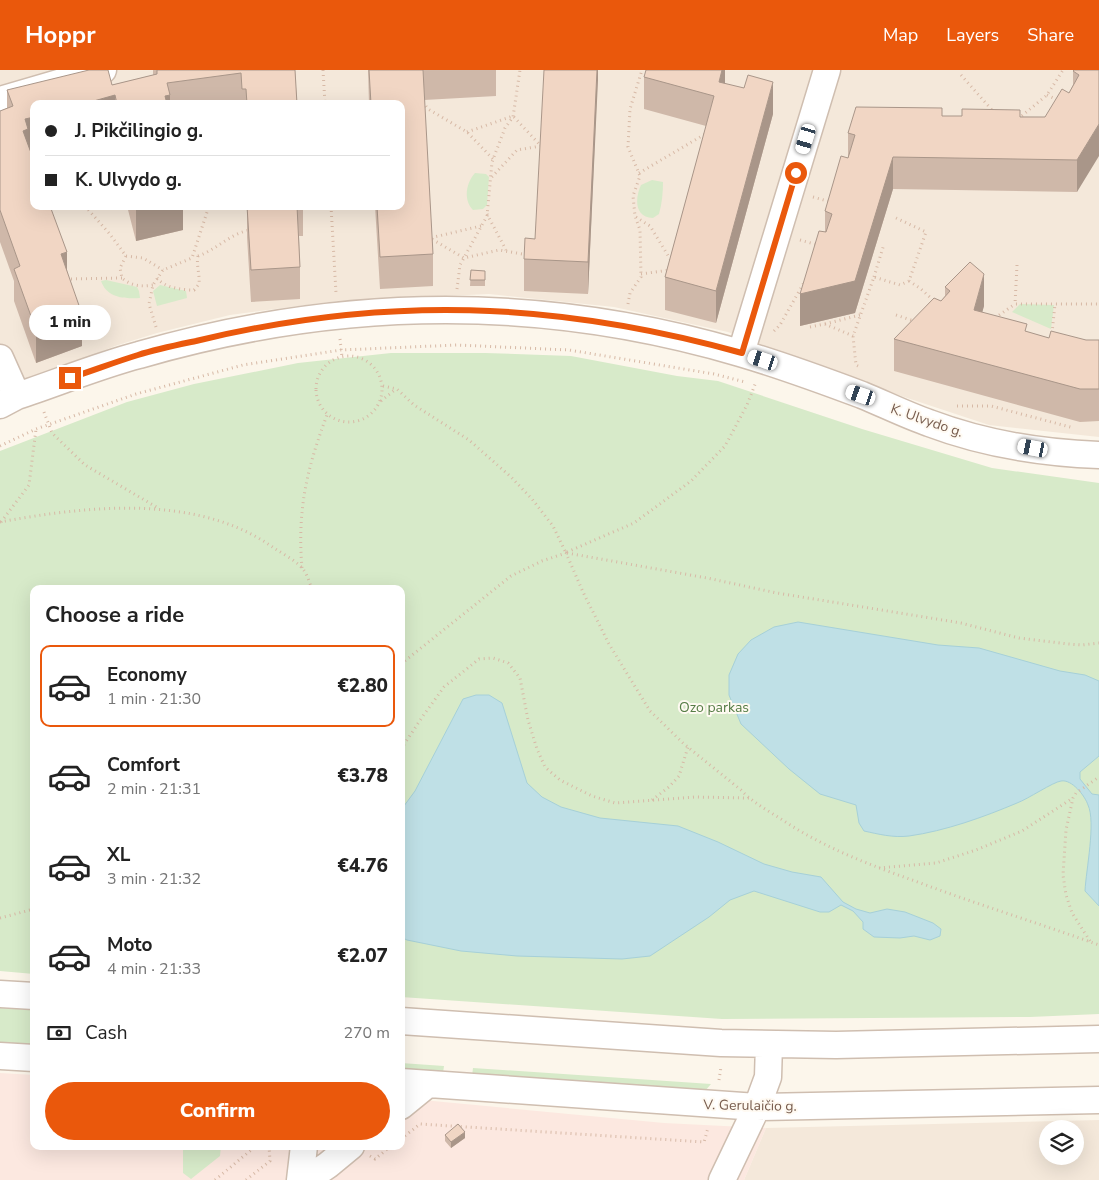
<!DOCTYPE html>
<meta charset="utf-8">
<style>
:root{--surface:#fff;--page:#f2f2f2;--text:#222;--muted:#767676;--line:#e0e0e0;--accent:#ea580c}
body{margin:0;font-family:"Nunito Sans",sans-serif;background:var(--page);color:var(--text);height:100vh;display:flex;flex-direction:column;font-size:19px;white-space:nowrap}
*{box-sizing:border-box;margin:0}
p{font-size:16px;color:var(--muted)}
.icon{flex:none;width:28px;height:28px;fill:none;stroke:currentColor;stroke-width:2;stroke-linecap:round;stroke-linejoin:round}
.map{position:relative;flex:1;overflow:hidden}
.details{position:absolute;left:30px;top:515px;width:375px;height:565px;display:flex;flex-direction:column;background:var(--surface);border-radius:10px;box-shadow:0 5px 20px #0002}
.details>*{flex:none}
.banner{position:absolute;left:30px;top:30px;width:375px;height:110px;border-radius:10px;box-shadow:0 5px 20px #0002;display:grid;align-content:center;height:110px;padding:0 15px;background:var(--surface)}
.controls{position:absolute;left:1039px;top:1050px;display:grid;gap:10px}
.controls a{display:grid;place-items:center;width:45px;height:45px;border-radius:50%;background:var(--surface);box-shadow:0 5px 20px #0002;font-size:25px}
.end{position:absolute;width:22px;height:22px;margin:-11px;border:6px solid #ea580c;background:#fff;box-shadow:0 0 0 2px #fff}
.from{border-radius:50%}
.bubble{position:absolute;height:35px;border-radius:18px;background:var(--surface);box-shadow:0 5px 20px #0002;font-size:16px;font-weight:800;line-height:35px;text-align:center}
.car{position:absolute;width:15px;height:30px;margin:-15px -8px;border-radius:6px;box-shadow:0 0 4px 1px #0007;background:linear-gradient(#fff 24%,#345 0 40%,#fff 0 76%,#345 0 86%,#fff 0)}
.banner b{display:flex;align-items:center;gap:18px;height:48px;font-size:19px}
.banner b+b{border-top:1px solid var(--line)}
.banner i{width:12px;height:12px;background:var(--text)}
ul{padding:0;list-style:none}
li{display:flex;align-items:center;gap:15px;height:82px;margin:0 10px 8px;padding:0 5px;border:2px solid transparent;border-radius:10px}
li div{flex:1}
li b{display:block;font-size:19px}
li em{font-style:normal;font-weight:800}
li.active{border-color:var(--accent)}
li>.icon{width:45px;height:45px;stroke-width:1.5}
h2{padding:0 15px;font-size:22px;line-height:60px}
.pay{display:flex;align-items:center;gap:12px;height:55px;padding:0 15px;font-size:19px}
.pay p{margin-inline-start:auto}
.action{display:flex;gap:10px;margin-top:auto;padding:10px 15px}
.action a{flex:1;height:58px;border-radius:30px;background:var(--accent);color:#fff;font-size:20px;font-weight:800;line-height:58px;text-align:center}
header{display:flex;align-items:center;gap:30px;box-sizing:border-box;height:70px;padding:0 25px;background:var(--accent);color:#fff}
header strong{font-size:24px}
nav{display:flex;gap:28px;margin-inline-start:auto;font-size:18px}
.map>svg:first-child{display:block}
</style>
<header>
<strong>Hoppr</strong>
<nav><a>Map</a><a>Layers</a><a>Share</a></nav>
</header>
<div class="map">
<svg width="1099" height="1110" viewBox="0 0 1099 1110">
<rect width="100%" height="100%" fill="#fcf6eb"/>
<path fill="#f4e8da" fill-rule="evenodd" d="M0,0H1099V367L989,355L865,314L728,262L614,237L489,224L337,231L230,245L157,263L115,276L0,322ZM34,34H401V136H34Z
M1099,1050V1110H744L766,1058ZM1048,1059H1075V1086H1048Z"/>
<path fill="#fce8e0" d="M0,1003L34,1005V1076H401V1028L664,1053L766,1058L744,1110H0Z"/>
<path fill="#d7eac9" d="M475,103L486,104L489,107L487,135L483,139L473,140C463,130 466,113 475,103Z
M652,110L663,112C663,123 662,133 659,144L653,148C634,147 635,128 641,115Z
M106,210L137,217L139,221L140,228C124,229 107,228 101,211Z
M160,215L186,221L187,228L157,236L153,221Z
M1020,234L1054,235L1051,259L1012,242Z
M391,283H485L571,286L677,306L718,311L862,359L992,398L1099,413V944L1030,947L722,949L401,927V519H34V904L0,901V381L127,332L194,314L298,293Z
M0,938L34,940V975L0,972Z
M401,993L444,996L443,1003L401,1000Z
M473,998L711,1014L705,1021L472,1006Z
M183,1076H221L220,1086L191,1109L183,1103Z"/>
<path fill="#bfe0e6" stroke="#a6d0d8" d="M798,552L938,575L979,578L1060,601L1085,605L1099,611V686L1080,702V709L1092,724L1099,725V836L1085,821C1086,800 1096,752 1088,735C1085,726 1072,709 1061,711C1053,712 1028,729 1017,733C984,747 945,761 909,766C893,768 878,764 864,761L859,753L856,735L820,724L789,699L741,654L729,625V605L738,584L751,570L774,557Z
M476,625H489L502,633L527,713L542,727L561,737L600,748L678,756L718,772L764,794L792,802L821,807L843,832L856,839L870,843L887,839L905,842L933,853L941,859L940,866L930,870L914,866L900,868L874,867L863,859V852L853,841L841,835L829,842H820L754,821L730,830L709,847L650,886L622,889L517,886L461,881L407,870L401,867V740L415,721L463,629Z"/>
<g fill="none" stroke-linecap="round" stroke-linejoin="round">
<g stroke="#cfbeb0" stroke-width="29">
<path id="minor" d="M0,30L103,0
M741,283L827,0
M0,288L17,326
M0,335L17,326C57,313 97,296 139,285C339,227 540,224 740,283C781,295 822,310 862,325C884,334 906,345 929,353C982,373 1042,383 1099,385
M0,924L34,926
M401,951L721,973L836,975L1099,969
M0,986L34,988
M401,1012L757,1037L1099,1030
M401,1036L428,1014
M300,1110L304,1076
M306,1110L328,1095L351,1076
M722,1110L757,1037L768,1007L769,974"/>
</g>
<path stroke="#d7b9a6" stroke-width="3" stroke-dasharray="1 4" stroke-linecap="butt" d="M323,0L325,34
M961,5L993,41
M1047,25L1060,31
M423,32L428,39L467,62L493,89
M1018,49L1047,25L1063,0
M467,62L513,46L541,76L517,80L490,109
M639,103L707,63
M813,127L831,132
M85,136L109,163L126,186L120,198L122,208C131,216 142,217 153,215
M331,136L336,223
M487,144L506,180
M636,147L650,156L672,192
M896,148L926,162L909,211L921,219L934,231
M481,156L430,168L464,188L499,180L528,185
M800,170L818,175
M126,186L143,188L163,200
M198,186C216,180 231,163 250,160
M1017,195L1015,234H1099
M641,204L670,200
M874,207L884,174
M157,208C165,218 182,220 194,220L199,214C200,204 196,195 198,186
M66,209L122,208
M457,219L460,195L487,146L492,92L505,58L513,47L520,0
M628,234L630,223L641,207L640,160L635,146L633,126L640,106L628,77L630,39L642,0
M896,245L914,251
M995,248L1015,234
M825,254L860,245
M156,257L149,234L153,215L163,200L192,188L209,136
M810,257L825,254L853,266
M774,261L780,255L806,209
M1052,263L1055,234
M340,269L342,287
M316 319a33 33 0 1 1 66 0a33 33 0 1 1-66 0Z
M858,296L856,295L853,266L874,207L900,215L909,211
M383,316L397,319L414,335L469,370L511,407L532,429L553,456L566,483
M381,331L396,319
M957,336H991L1074,358
M44,342L52,363L85,395L158,438
M0,376L36,359L136,324L243,295L341,280L457,275L569,280L714,304L745,312
M0,452C87,436 197,423 274,478C283,484 295,490 302,498C307,503 309,512 312,519
M1,452L29,415L36,359
M567,482L634,453L691,411L725,376L747,335L756,312
M567,483L707,508L777,523L961,553L1019,568L1068,574L1082,575L1099,573
M302,498C297,440 307,398 327,345
M401,594L511,506L542,491L566,483L583,522L609,574L650,641L684,674L741,720C753,733 769,741 784,751C825,778 870,795 915,811C976,834 1038,853 1099,875
M401,679L423,646L444,617L479,589L493,588L508,593L520,608L528,650L537,679L545,697L560,710L592,726L615,733L695,727L749,728
M652,730L669,717L679,706L688,677
M879,798L936,793L976,780L1022,761L1073,728
M0,848L34,839
M1090,871L1072,843L1066,825L1063,805L1066,760L1073,728L1076,723L1099,707
M719,1010L721,997
M401,1069L420,1054L704,1072L708,1058
M370,1086L375,1089L391,1076
M215,1110L256,1076
M246,1110L270,1091L269,1076"/>
<use href="#minor" stroke="#fff" stroke-width="26"/>
</g>
<path fill="#cfb8a9" d="M153,0H295L297,34H83L30,80L67,200L82,276L36,293L14,231V211L0,172V41L7,38V20L112,15L153,5Z
M368,0H496V26L424,30L433,184V216L380,219L375,136H401V34H369Z
M598,0L588,224L524,221V189L535,169Z
M725,0V13L773,44L716,253L665,240V207L706,56L644,39V7Z
M1099,0L1077,122L893,119L855,243L800,256L825,162V141L848,88V63L942,46L1045,47L1069,23L1073,15V1Z
M127,136H183V160L136,171Z
M247,136H303V166H299L300,197V229L251,232L247,167Z
M471,200L485,201V216H470Z
M945,217L984,236L982,242L1027,262L1049,268L1086,270H1099V351L1080,352L894,301V269L941,231L945,226Z
M445,1065L465,1068L451,1078L445,1071Z"/>
<path fill="#a99689" d="M597,0H598V10L588,224V192Z
M722,0H725V22L719,12Z
M773,12V44L716,253V221Z
M115,25V34H83Z
M170,25V34H165V26Z
M34,47V79L28,80L23,61L25,49Z
M1099,54V86L1077,122V90Z
M893,87V119L855,243L800,256V224Z
M148,136H183V160L136,171V139Z
M67,182V214L61,184Z
M984,204V236L974,272V240Z
M82,244V276L36,293V260Z
M465,1062V1068L451,1078V1072Z"/>
<path fill="#f1d6c4" stroke="#a99689" d="M89,0H108L112,15L157,4V0H295L297,34H247L246,19H242L241,3L167,13L170,25L165,26L167,34H117L115,25L83,34H34V47L25,49L28,59L23,61L34,91V136H50L67,182L61,184L82,244L36,260L14,199L20,196L0,140V41L13,36L7,20Z
M369,0H423L433,184L380,187L377,136H401V34H371Z
M544,0H597L588,192L524,189L525,168L535,169Z
M646,0H722L719,12L744,18L748,5L773,12L716,221L665,207L714,26L644,7Z
M1074,0H1099V54L1077,90L893,87L855,211L800,224L819,161L826,162L832,144L825,141L841,86L848,88L855,65L848,63L856,37L942,38V46H962V39L1020,40V47H1045L1062,19L1069,23L1079,5L1073,1Z
M135,136H148L136,139Z
M247,136H297L300,197L251,200Z
M970,192L984,204L974,240L1027,254L1025,261L1049,268L1051,261L1086,270H1099V319H1080L894,269L934,228L941,231L950,221L945,217Z
M471,200L485,201V210H470Z
M458,1054L465,1062L451,1072L445,1065Z"/>
<g fill="none" stroke-linecap="round" stroke-linejoin="round">
<path stroke="#ea580c" stroke-width="6" d="M70,308C92,301 115,292 138,285C157,279 177,275 196,271C385,225 555,231 742,283L796,103"/>
</g>
<g text-anchor="middle" stroke-width="4" stroke-linejoin="round" paint-order="stroke">
<g font-size="14" fill="#785d4e" stroke="#fffaf2">
<text transform="translate(927 350) rotate(19)" y="5">K. Ulvydo g.</text>
<text transform="translate(750 1035) rotate(1)" y="5">V. Gerulaičio g.</text>
</g>
<g font-size="14" fill="#567d46" stroke="#fffaf2">
<text x="714" y="642">Ozo parkas</text>
</g>
</g>
</svg>
<div class="controls">
<a><svg class="icon" aria-label="layers" viewBox="0 0 24 24"><path d="M12 4l9 5-9 5-9-5zM3 14l9 5 9-5"/></svg></a>
</div>
<i class="end from" style="left:796px;top:103px"></i>
<i class="end" style="left:70px;top:308px"></i>
<div class="bubble" style="left:29px;top:235px;width:82px">1 min</div>
<i class="car" style="left:806px;top:69px;rotate:197deg"></i>
<i class="car" style="left:763px;top:290px;rotate:288deg"></i>
<i class="car" style="left:861px;top:325px;rotate:289deg"></i>
<i class="car" style="left:1033px;top:378px;rotate:281deg"></i>
<div class="banner">
<b><i class="from"></i>J. Pikčilingio g.</b>
<b><i></i>K. Ulvydo g.</b>
</div>
<section class="details">
<h2>Choose a ride</h2>
<ul>
<li class="active"><svg class="icon" aria-label="car" viewBox="0 0 24 24"><path d="M5 17H2v-5l4-1 3-4h7l3 4 3 1v5h-3M9 17h6M6 11h13"/><circle cx="7" cy="17" r="2"/><circle cx="17" cy="17" r="2"/></svg><div><b>Economy</b><p>1 min · 21:30</p></div><em>€2.80</em></li>
<li><svg class="icon" aria-label="car" viewBox="0 0 24 24"><path d="M5 17H2v-5l4-1 3-4h7l3 4 3 1v5h-3M9 17h6M6 11h13"/><circle cx="7" cy="17" r="2"/><circle cx="17" cy="17" r="2"/></svg><div><b>Comfort</b><p>2 min · 21:31</p></div><em>€3.78</em></li>
<li><svg class="icon" aria-label="car" viewBox="0 0 24 24"><path d="M5 17H2v-5l4-1 3-4h7l3 4 3 1v5h-3M9 17h6M6 11h13"/><circle cx="7" cy="17" r="2"/><circle cx="17" cy="17" r="2"/></svg><div><b>XL</b><p>3 min · 21:32</p></div><em>€4.76</em></li>
<li><svg class="icon" aria-label="car" viewBox="0 0 24 24"><path d="M5 17H2v-5l4-1 3-4h7l3 4 3 1v5h-3M9 17h6M6 11h13"/><circle cx="7" cy="17" r="2"/><circle cx="17" cy="17" r="2"/></svg><div><b>Moto</b><p>4 min · 21:33</p></div><em>€2.07</em></li>
</ul>
<div class="pay"><svg class="icon" aria-label="cash" viewBox="0 0 24 24"><path d="M3 7h18v10H3z"/><circle cx="12" cy="12" r="2"/></svg>Cash<p>270 m</p></div>
<div class="action"><a>Confirm</a></div>
</section>
</div>
